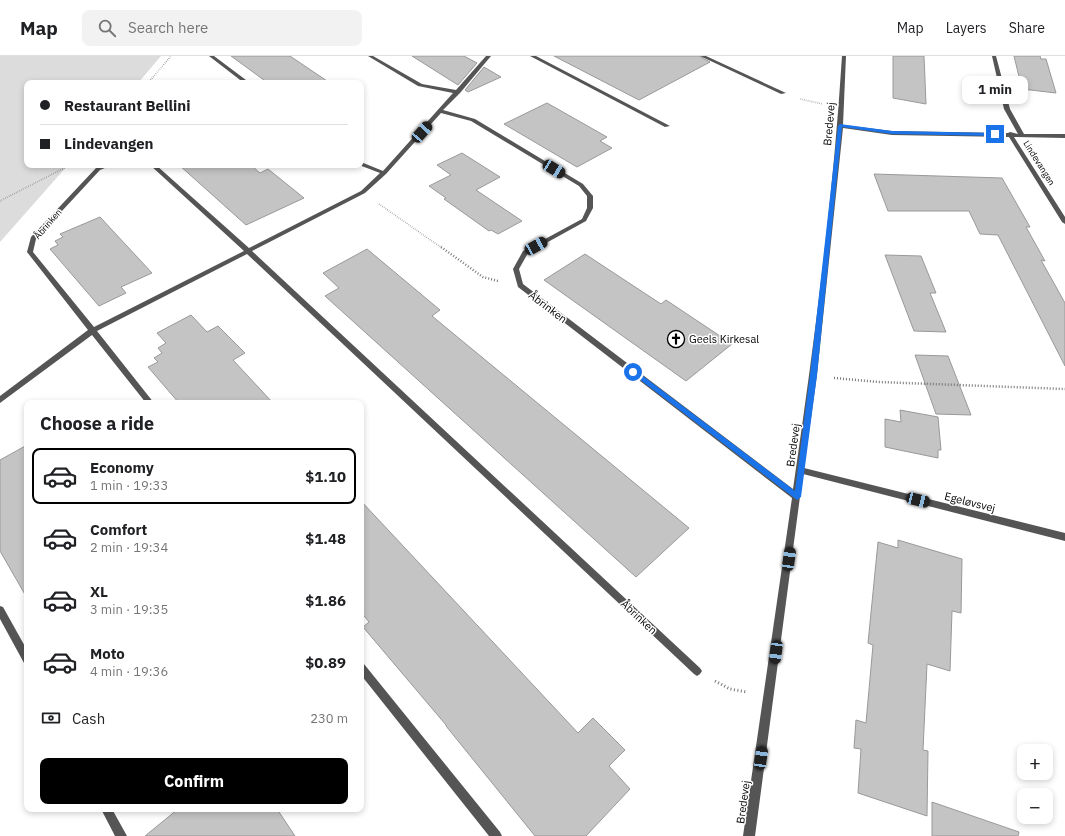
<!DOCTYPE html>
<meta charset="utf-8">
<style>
:root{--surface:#fff;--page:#f2f2f2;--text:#202124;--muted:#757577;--line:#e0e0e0;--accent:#000}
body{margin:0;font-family:"IBM Plex Sans",sans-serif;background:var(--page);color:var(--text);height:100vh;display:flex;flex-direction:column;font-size:15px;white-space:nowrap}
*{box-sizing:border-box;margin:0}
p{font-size:13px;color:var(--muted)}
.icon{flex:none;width:22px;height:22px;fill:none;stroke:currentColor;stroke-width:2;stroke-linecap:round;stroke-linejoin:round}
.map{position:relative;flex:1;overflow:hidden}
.details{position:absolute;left:24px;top:344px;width:340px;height:412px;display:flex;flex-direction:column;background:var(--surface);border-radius:8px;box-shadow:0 2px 6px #0003}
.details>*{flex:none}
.banner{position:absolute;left:24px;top:24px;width:340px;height:88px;border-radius:8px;box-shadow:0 2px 6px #0003;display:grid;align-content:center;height:88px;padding:0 16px;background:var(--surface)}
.buttons{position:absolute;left:1017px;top:688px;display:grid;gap:8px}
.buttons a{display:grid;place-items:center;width:36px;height:36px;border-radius:8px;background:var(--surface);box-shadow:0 2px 6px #0003;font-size:20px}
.end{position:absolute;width:18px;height:18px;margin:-9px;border:5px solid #1a73e8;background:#fff;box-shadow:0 0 0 2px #fff}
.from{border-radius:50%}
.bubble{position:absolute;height:28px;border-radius:8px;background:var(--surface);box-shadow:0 2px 6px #0003;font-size:13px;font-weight:700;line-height:28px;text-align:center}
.car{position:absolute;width:12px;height:24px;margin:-12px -6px;border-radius:5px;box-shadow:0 0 3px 1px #0007;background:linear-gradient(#222 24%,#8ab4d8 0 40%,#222 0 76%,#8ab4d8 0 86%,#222 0)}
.banner b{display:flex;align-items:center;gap:14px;height:38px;font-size:15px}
.banner b+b{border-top:1px solid var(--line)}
.banner i{width:10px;height:10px;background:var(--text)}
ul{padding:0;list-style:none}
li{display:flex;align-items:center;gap:12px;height:56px;margin:0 8px 6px;padding:0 8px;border:2px solid transparent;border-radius:8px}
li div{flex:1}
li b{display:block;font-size:15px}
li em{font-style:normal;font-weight:700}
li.selected{border-color:var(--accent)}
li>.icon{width:36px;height:36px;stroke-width:1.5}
h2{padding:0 16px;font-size:18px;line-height:48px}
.pay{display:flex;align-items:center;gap:10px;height:44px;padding:0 16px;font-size:15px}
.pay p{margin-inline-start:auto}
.cta{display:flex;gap:8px;margin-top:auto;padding:8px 16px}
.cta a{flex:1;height:46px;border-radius:8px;background:var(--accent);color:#fff;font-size:16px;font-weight:700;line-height:46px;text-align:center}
header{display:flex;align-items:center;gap:24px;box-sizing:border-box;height:56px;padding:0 20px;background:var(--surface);border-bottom:1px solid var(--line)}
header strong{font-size:19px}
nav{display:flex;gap:22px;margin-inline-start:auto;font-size:14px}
.search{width:280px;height:36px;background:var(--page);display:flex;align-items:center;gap:10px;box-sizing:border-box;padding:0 14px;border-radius:8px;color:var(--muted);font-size:15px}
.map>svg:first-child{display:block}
</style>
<header>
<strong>Map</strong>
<div class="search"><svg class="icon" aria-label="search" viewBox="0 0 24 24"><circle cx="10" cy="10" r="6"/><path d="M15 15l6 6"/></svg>Search here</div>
<nav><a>Map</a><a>Layers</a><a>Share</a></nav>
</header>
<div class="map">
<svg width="1065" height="780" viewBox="0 0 1065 780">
<rect width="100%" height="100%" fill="#fff"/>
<path fill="#dcdcdc" d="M0,0H161L138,27H27V109H68L0,186Z"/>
<path fill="#c4c4c4" stroke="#999" d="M231,0H290L330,27H268Z
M412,0H464L477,7L458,29Z
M554,0H699L710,6L639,44Z
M893,0H924L926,48L893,42Z
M1014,0H1040L1041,3H1046L1056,37L1022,33Z
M484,11L501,21L468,36L465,34Z
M547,47L607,81L600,85L612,92L577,111L504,68Z
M462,97L500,121L476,134L522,165L498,178L491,174L489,175L444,143L446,142L429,130L451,119L437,109Z
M179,109H251L260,117L268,113L304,142L246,169Z
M874,118L1002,122L1030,171H1026L1045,205L1041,204L1065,247V310L998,179L980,178L969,155H888Z
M100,161L152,217L121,231L126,237L99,250L50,193L58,189L55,185L63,181L60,178Z
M367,193L440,254L432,260L689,472L636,521L325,240L339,232L323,217Z
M585,198L661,248L666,244L732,288L686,325L544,224Z
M885,199L921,200L936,237H930L946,276L914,275Z
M191,259L207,276L218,270L245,297L233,304L273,347H179L148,311L158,306L154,302L162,297L158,292L166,287L157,277Z
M915,299L948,300L971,359L936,358Z
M900,354L938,361L941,394H938V402L885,391V363L901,366Z
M27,389V542L0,495V404Z
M361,445L578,677L593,662L625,694L609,710L630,733L586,780H535L446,670V669L363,571L369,566L361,556Z
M898,484L962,503L961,557L952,555L950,615L927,608L923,694L928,695L927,760L858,737L861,693L854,692L856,664L866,667L873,589L868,587L878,486L898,492Z
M932,746L1019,776L1018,780H932Z
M178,753H277L295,780H145Z"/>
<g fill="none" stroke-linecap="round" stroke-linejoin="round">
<path stroke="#777" stroke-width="1.5" stroke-dasharray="0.5 1.5" stroke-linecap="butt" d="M148,27L171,0
M800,43L823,48
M0,145L70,109
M379,148L442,192"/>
<path stroke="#777" stroke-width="2.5" stroke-dasharray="1 2" stroke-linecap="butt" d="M441,191L483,221L498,225
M834,322L879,326L1065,333"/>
<path stroke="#777" stroke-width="3" stroke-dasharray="1 2.5" stroke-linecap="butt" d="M715,625L730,633L747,636"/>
<path fill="#555" fill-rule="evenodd" d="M209,0H214L250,27H244Z
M368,0H373L422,28L456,34L486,0H491L460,37L443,54L475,63L583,128L593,140V152L586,165L528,197L519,213L523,228L793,433C814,289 833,145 842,0H846L843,69L892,75L1008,77L1010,76L1018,78L1004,53L992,0H996L1010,53L1024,78H1065V82L1014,81L1065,161V168L1062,166L1009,81L892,79L843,72L817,319L804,412L1065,477V485L803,418L755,780H743L792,442L518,231L513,213L523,195L582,163L587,152V140L579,130L471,65L441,57L386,118L365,137L252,195L700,612L702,615L700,618L697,620L694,618L247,198L97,275L154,347H146L92,279L0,347V340L88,274L27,196L31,181L96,112L104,109H112L100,114L36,183L33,196L94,271L244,195L150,109H156L249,192L361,135L380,117L359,109H361V106L383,115L453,37L418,30Z
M530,0H536L670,70L665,71Z
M700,0H706L786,37L781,38Z
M0,550L3,551L27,594V609L24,607L0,563Z
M361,606L364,608L500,776L502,780H489L361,619Z
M101,753H112L127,780H115Z"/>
</g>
<path fill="#1a73e8" d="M840,68L892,75L995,77L998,78L995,80L892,78L842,71L817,319L801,441L797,444L630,316L633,314H635L795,435L810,319L838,70Z"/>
<defs>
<g id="church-ring" transform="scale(0.9)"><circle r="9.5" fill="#fff" stroke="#000" stroke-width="1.5"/><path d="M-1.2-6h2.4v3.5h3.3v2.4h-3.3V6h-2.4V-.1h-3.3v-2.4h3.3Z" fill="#000"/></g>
</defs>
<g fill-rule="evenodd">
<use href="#church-ring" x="676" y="283"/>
</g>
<g text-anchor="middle" stroke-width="3" stroke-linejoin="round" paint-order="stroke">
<g font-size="9" fill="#000" stroke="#fff">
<text transform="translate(1039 107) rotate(58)" y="3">Lindevangen</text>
<text transform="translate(48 168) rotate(-49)" y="3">Åbrinken</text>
</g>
<g font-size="11" fill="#000" stroke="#fff">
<text transform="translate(829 68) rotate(-85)" y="4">Bredevej</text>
<text transform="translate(548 251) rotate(37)" y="4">Åbrinken</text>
<text transform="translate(793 389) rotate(-82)" y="4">Bredevej</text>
<text transform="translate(970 446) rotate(14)" y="4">Egeløvsvej</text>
<text transform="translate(639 561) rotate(43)" y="4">Åbrinken</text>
<text transform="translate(743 746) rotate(-82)" y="4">Bredevej</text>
</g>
<g font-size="11" fill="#000" stroke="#fff" text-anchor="start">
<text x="689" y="287">Geels Kirkesal</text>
</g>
</g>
</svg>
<div class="buttons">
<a>+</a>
<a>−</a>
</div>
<i class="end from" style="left:633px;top:316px"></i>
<i class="end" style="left:995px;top:78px"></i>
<div class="bubble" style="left:962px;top:20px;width:66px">1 min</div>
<i class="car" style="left:422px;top:76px;rotate:42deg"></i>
<i class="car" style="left:554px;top:113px;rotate:121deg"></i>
<i class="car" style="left:536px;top:190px;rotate:61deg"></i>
<i class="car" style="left:918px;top:444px;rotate:104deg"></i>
<i class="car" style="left:789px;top:503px;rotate:8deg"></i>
<i class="car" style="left:776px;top:596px;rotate:188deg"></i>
<i class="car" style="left:761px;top:702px;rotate:8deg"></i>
<div class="banner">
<b><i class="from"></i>Restaurant Bellini</b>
<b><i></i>Lindevangen</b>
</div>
<section class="details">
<h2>Choose a ride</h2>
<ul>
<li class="selected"><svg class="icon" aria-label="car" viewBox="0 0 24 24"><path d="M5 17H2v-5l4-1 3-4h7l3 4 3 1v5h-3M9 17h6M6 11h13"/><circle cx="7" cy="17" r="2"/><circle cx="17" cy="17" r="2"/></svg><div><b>Economy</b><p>1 min · 19:33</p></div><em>$1.10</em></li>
<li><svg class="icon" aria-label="car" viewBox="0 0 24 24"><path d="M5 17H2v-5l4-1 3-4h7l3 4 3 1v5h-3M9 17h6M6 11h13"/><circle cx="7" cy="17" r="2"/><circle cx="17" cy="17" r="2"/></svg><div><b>Comfort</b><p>2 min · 19:34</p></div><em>$1.48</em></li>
<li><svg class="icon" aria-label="car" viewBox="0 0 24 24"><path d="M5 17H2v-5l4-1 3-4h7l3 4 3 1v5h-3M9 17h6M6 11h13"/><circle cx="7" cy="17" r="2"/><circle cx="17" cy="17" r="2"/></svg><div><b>XL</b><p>3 min · 19:35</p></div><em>$1.86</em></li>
<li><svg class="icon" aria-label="car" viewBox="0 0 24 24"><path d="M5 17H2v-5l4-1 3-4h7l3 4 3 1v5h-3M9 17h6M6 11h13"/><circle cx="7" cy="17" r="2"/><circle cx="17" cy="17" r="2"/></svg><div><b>Moto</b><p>4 min · 19:36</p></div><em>$0.89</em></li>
</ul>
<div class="pay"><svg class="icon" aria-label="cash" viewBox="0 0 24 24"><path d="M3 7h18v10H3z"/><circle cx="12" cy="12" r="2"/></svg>Cash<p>230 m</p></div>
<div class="cta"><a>Confirm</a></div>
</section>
</div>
